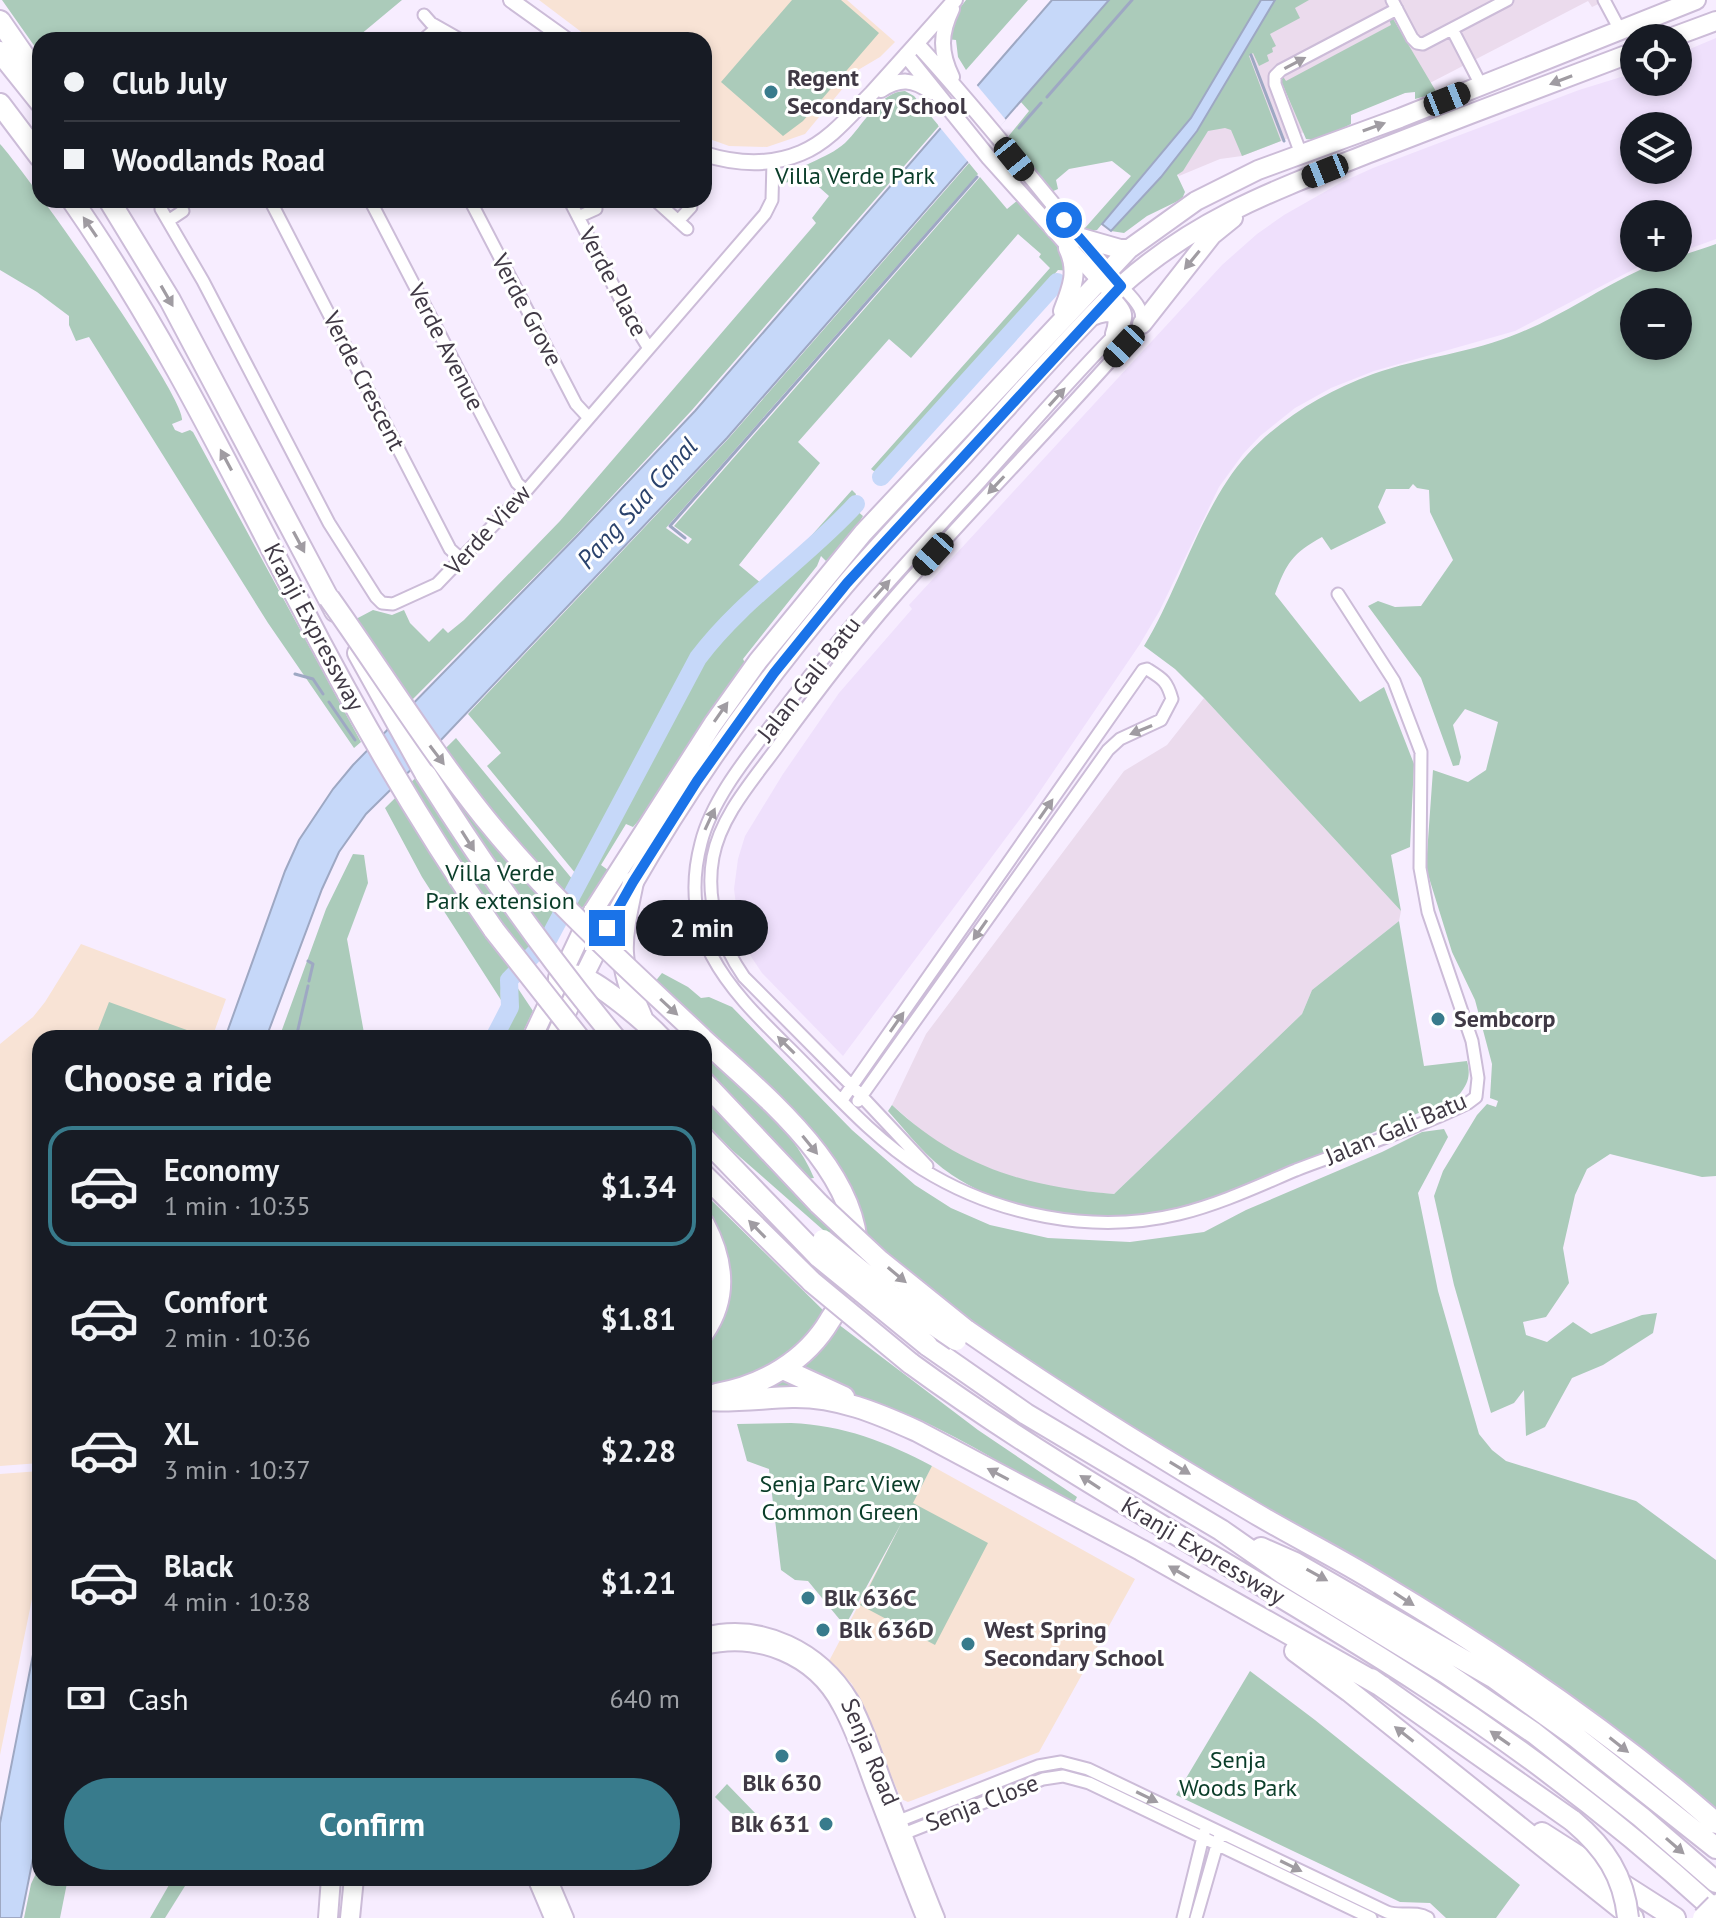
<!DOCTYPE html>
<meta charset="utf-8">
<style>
:root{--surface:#171b24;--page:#242831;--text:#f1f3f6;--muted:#9ea1a6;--line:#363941;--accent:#387b8c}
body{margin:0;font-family:"PT Sans",sans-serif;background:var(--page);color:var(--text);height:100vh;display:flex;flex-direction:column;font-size:30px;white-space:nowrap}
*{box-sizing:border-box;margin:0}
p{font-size:26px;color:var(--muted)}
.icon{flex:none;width:44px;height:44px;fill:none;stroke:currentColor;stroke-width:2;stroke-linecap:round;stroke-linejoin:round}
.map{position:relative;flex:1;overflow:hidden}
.drawer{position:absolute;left:32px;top:1030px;width:680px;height:856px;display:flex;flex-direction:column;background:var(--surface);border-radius:24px;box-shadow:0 4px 12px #0003}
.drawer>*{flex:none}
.guide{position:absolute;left:32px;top:32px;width:680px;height:176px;border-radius:24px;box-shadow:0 4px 12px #0003;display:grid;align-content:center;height:176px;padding:0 32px;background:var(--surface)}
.fabs{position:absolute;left:1620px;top:24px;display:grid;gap:16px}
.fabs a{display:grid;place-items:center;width:72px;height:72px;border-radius:50%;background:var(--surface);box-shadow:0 4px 12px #0003;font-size:40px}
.end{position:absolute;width:36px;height:36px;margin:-18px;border:10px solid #1a73e8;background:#fff;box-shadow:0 0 0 4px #fff}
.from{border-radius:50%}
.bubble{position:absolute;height:56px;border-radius:28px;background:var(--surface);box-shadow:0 4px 12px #0003;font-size:26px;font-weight:700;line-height:56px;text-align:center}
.car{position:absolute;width:24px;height:48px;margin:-24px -12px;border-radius:10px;box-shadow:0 0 6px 2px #0007;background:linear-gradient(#222 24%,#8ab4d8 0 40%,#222 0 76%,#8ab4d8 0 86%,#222 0)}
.guide b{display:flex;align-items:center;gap:28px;height:76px;font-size:30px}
.guide b+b{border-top:2px solid var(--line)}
.guide i{width:20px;height:20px;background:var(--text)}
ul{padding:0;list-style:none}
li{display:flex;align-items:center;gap:24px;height:120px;margin:0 16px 12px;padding:0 16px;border:4px solid transparent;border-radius:24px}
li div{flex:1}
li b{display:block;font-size:30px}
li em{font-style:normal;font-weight:700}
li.current{border-color:var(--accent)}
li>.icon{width:72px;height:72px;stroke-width:1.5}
h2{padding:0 32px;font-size:36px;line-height:96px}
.pay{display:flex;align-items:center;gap:20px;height:88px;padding:0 32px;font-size:30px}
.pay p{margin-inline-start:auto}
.button{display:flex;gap:16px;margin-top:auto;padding:16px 32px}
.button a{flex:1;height:92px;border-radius:48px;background:var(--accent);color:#fff;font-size:32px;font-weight:700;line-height:92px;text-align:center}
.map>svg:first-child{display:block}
</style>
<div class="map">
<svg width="1716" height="1918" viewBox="0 0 1716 1918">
<rect width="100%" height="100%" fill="#f7edff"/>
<path fill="#efe0fc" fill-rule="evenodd" d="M1716,38V239L1678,253V214H1634V258H1663L1642,265L1515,331L1374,371L1331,388L1295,408L1260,436L1243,454L1219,487L1160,610L1140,644L1032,803L843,1056L762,973L748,952L738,920L734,889L738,859L745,836L783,774L839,693L912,609L909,605L1222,265L1257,234L1284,215L1342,182L1373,168L1579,90L1634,73V82H1678V54ZM1634,126H1678V170H1634Z"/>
<path fill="#ebdbed" d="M1290,0H1607L1592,7L1588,1L1428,84L1242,156L1220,159L1179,176L1174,167L1249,56L1259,47Z
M1204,698L1401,911L1399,921L1312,990L1302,1014L1114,1194L1067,1190L1030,1182L991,1170L956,1153L929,1137L892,1105L926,1034L1124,771L1167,745Z"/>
<path fill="#f8e3d5" d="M539,0H847L895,42L880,57L858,70L805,134L767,147L729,146L704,137V40H592Z
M81,944L226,999L212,1038H40V1463L0,1466V1044L33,1017L45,1002Z
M932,1466L1135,1579L1039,1752L908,1802L901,1799L852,1684L829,1661Z
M40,1471V1560L0,1755V1474Z"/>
<path fill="#abcbba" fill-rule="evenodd" d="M2,0H402L354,40H40V54Z
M792,0H841L879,33L803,121L783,136L721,82Z
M966,0H1028L966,70L958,57L956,40L947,39L956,13Z
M1109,0H1261L1191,118L1097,230L1092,231L1085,228L1131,176L1112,161L1069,169L1056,180L1058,189L1051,192L1007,138L1029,111L1020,101Z
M1275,0H1309L1295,8L1300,18L1270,34L1276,46L1272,48L1273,52L1267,55L1269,61L1259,66L1253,53L1249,56L1281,141L1242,156L1231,130L1225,128L1208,131L1183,171L1177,175L1185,192L1182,199L1147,216L1124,233L1111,231L1161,177L1197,131Z
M1392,17L1437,93L1415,99V92L1405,93L1351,115V124C1337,131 1321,141 1306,139L1282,83V75L1286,81L1391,25L1389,19Z
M905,91L914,96L939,126L692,410L575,536L406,706L356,619L373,610L392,615L404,610L410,623L429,642L443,628L448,633L464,620L560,521L816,223L812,218L829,196L810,179L782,183C797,164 826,160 845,143C862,127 880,91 905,91Z
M0,144C25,171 186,397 182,420L172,424L175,430L182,433L190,430L193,432L361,742L354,748L268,623L89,337L76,341L69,325V316L37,292L0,270Z
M969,163L978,174L666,528L688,544L692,539L674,526L980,177L1007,209L1018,200L1064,249L1072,271L1058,270L1052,277L1055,279L878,474L871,469L1050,268L1039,257L1041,254L1018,234L911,358L889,339L798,442L820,463L739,565L762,584L811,536L852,490L856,494L854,500L822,534L712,630L688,659L576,874L487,766L501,753L468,714L728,439Z
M1716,244V1176L1702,1177L1610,1154L1587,1169L1575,1195L1563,1248L1569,1283L1546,1317L1523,1322L1526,1335L1547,1342L1573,1322L1591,1334L1642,1315L1657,1313L1653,1333L1603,1365L1572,1378L1545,1427L1526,1436L1524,1390L1514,1403L1491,1413L1454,1285L1434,1196L1443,1171L1477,1115L1487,1104L1496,1107L1498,1101L1490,1098L1492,1064L1475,1000L1452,952L1426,868L1433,770L1468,782L1486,770L1498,722L1465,709L1453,725L1461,757L1459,765L1453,766L1421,678L1368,606L1378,601L1395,607L1421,606L1453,560L1430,512L1429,490L1417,488L1413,484L1409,489H1386L1378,507L1386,523L1331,550L1322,537C1292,554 1287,562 1275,594L1360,702L1384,687L1414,764L1410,847L1391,855L1401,911L1204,698L1175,669L1144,646C1180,587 1202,504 1247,455C1282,417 1325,392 1373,374C1421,357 1472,353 1519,333C1562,316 1600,288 1642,269C1667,259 1691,253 1716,244ZM1634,302H1678V346H1634Z
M856,510L863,516L857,526L826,561L821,556L817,566L743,659L745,663L647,811L633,827L626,824L601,865L608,870L589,903L581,908L570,904L687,683L719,637L828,541Z
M456,738L573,880C565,896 557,914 547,930C530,956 497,963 501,1000L422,877L385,808Z
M353,854L364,855L368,883L347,939L364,1033L331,1038H279L326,909Z
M1399,921L1424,1066L1467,1061C1471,1076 1468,1084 1458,1096C1406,1118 1354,1141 1301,1163C1260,1180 1219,1199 1176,1209C1105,1225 1014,1217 952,1175C927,1159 908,1133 888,1111L892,1105C957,1166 1026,1187 1114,1194L1302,1014L1312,990Z
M662,973L688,987L701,998L709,997L732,1007L852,1130L915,1185L951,1208L990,1225L1048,1238L1130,1242L1204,1232L1246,1210L1382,1152L1422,1132L1444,1129L1448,1137L1418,1193L1438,1291L1479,1434L1492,1450L1506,1461L1636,1501L1716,1560V1812L1197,1471L964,1322L888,1258L862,1228L854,1197L844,1174L811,1131L654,983Z
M513,981L533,1011L520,1038H499L514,1007Z
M109,1002L198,1034L196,1038H95Z
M704,1053C743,1089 793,1127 814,1178L803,1179L704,1074Z
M704,1091L839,1237V1244L732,1150L704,1121Z
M704,1193L828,1315C797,1354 755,1383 704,1387Z
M838,1324L978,1430L1077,1497L1073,1505C1000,1464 926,1412 843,1393C819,1388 789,1392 764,1391L763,1386Z
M791,1423C843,1425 887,1442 932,1466L913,1503L988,1543L935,1645L860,1605L902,1522L845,1626L808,1581L795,1580L781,1570L769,1469L747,1461L737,1424Z
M1250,1671L1315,1720L1520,1885L1496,1918H1446L1430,1903L1400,1902L1176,1795Z
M727,1784L756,1814L744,1826L715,1797Z
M40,1865V1878H68L60,1918H24L31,1884Z
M173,1878H190L165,1918H150Z"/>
<path fill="#c6d8f9" stroke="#9ea8c3" stroke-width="2" d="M1052,0H1109L727,438L440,741L366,814L339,852L322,889L266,1038H225L285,871L299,840L333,789L353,765L576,537L695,411Z
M1261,0H1275L1197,131L1161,177L1111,231L1102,224L1191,118Z
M40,1619V1824L21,1918H0V1823Z"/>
<path fill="#f7edff" d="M975,83L1006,120L969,163L938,125Z"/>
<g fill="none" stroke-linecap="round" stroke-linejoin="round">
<path stroke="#9ea8c3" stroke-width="3" d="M1251,55L1284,141
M1047,97L1132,0
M1019,128L1041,103
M685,538L670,526L977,177
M295,674L313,679L323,694
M329,702L355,740
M308,961L313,964L309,981
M296,1038L308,986"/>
<path stroke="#c6d8f9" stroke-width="18" d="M881,477L1057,282
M494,1038L510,1007L509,980L549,938L698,658C742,599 807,558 856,504"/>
<g stroke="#ccbcd8" stroke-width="15">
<path id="minor" d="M1392,0L1412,38L1417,43L1423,44L1507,0
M1604,0L1620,30
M424,15L431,23L461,40
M1452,29L1481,85
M423,40L438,27
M1301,154L1275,84V76L1281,70L1397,9
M270,200L450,549L461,559
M370,200L517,483L526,491
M470,200L576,404L589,418
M655,200L687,229
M572,205L629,316L648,347
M161,209L203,281L329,523L376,597L382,603L393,604L437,584L526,491L765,214L772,200L773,161
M578,217L596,209
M168,221L183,211
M678,221L691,207
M1112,295C1122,306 1131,313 1122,327C1073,376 1027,430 981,481C911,557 841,633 779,715C751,752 712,798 701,843C677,934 726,986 786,1045C829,1087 871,1137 922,1169C996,1215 1093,1235 1179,1214C1220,1204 1258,1186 1296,1170C1353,1148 1413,1130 1468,1103L1476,1097L1478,1078L1472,1041L1428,912L1420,868L1421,752L1394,681L1338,594
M842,1100L1143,670L1147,669C1163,679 1167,681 1172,699L1161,720L1120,739L1108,750L858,1101
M927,1166L852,1086L744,977C720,942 705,900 713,857C721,814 756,777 780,743C816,694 852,646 892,600C972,508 1058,422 1137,331C1150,313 1134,299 1121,286
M891,1824L1038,1766L1061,1762L1088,1769L1387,1912C1401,1917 1415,1910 1428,1918
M898,1836L1043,1779L1063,1776L1089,1783L1371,1918
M1183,1918L1204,1833
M1196,1918L1219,1838"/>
</g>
<g stroke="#ccbcd8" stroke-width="18">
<path id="tertiary" d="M511,0L567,40
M952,9C940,34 940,52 952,77
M917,44C986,119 1049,201 1115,279
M906,55L989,158L1104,286
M881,90C900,78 913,79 931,92
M704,154C736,164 770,166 801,153C830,141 851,114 872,93C900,62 928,31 955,0
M704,1635C762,1620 821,1650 851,1700C867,1728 876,1762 888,1792C904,1834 920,1876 937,1918
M704,1647C757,1634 814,1656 840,1706C855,1733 864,1763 875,1792C891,1834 907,1876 924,1918
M535,1878L552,1918
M549,1878L566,1918"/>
</g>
<g stroke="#ccbcd8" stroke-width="22">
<path id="primary" d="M1670,38L1716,21
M1078,237L1120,249H1129
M1063,311C1072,288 1079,271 1068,248
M1092,316C1111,308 1123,312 1115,334
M1142,324L1212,235L1233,218
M532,1038L588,919L713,724L758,661L863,533L1129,249L1196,201L1258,170L1400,118L1696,0
M555,1038C627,873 729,722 845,585C883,540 924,498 964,455C1016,398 1066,340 1121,286C1198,217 1278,189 1372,152C1459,118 1547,85 1634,52"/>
</g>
<g stroke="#ccbcd8" stroke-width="22">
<path id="trunk" d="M328,1918L331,1878
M350,1918L354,1878"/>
</g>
<g stroke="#ccbcd8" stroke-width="24">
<path id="motorway" d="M0,21L40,79
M0,52L40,102
M0,104L40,157
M72,200C159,325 226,461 296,596C355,711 420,824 494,930
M109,200L170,300L335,611
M358,653L426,775
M633,882C620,944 616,958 642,1018
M559,978C566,975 570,974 578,976C598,981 646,1022 661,1038
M704,1040C761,1093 869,1177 856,1265C853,1285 841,1303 830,1320C806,1361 762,1386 716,1394
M704,1082L819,1204
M704,1138L819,1257
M704,1175L812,1282
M704,1224C723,1260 728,1297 704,1332
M966,1330C1058,1394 1152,1453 1248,1509C1291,1535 1337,1557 1380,1584C1497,1654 1613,1733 1716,1823
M927,1345L1026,1414L1221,1530L1284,1574L1446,1673L1534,1733L1641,1817L1716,1882
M910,1363C1073,1482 1254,1575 1423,1685C1527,1752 1625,1828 1716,1911
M783,1369L844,1397
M704,1400C734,1402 762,1398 792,1397C837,1396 877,1413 917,1431L1141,1550L1383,1687
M1261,1548L1295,1563L1493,1677L1576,1737L1716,1848
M1295,1651L1349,1691L1633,1918
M1371,1679L1573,1821
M1542,1833L1675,1918"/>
</g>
<use href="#minor" stroke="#fff" stroke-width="11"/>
<use href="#tertiary" stroke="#fff" stroke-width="14"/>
<use href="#primary" stroke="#fff" stroke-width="18"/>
<use href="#trunk" stroke="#fff" stroke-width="18"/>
<use href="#motorway" stroke="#fff" stroke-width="20"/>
<g stroke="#ccbcd8" stroke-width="24" stroke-linecap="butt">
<path id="motorway-bridge" d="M329,598C381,671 428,747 484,817C549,898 627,967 702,1038
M426,775C484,867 546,955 615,1038
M494,930L579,1038
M819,1204L879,1260L966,1330
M823,1240L893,1297L956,1340
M819,1257L927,1345
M812,1282L910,1363
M1573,1821C1605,1848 1624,1876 1628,1918
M1703,1918L1716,1905"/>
</g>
<use href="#motorway-bridge" stroke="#fff" stroke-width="20"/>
</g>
<defs><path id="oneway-solid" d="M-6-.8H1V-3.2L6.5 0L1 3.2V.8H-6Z" transform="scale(2)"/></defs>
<g fill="#a09ca2">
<use href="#oneway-solid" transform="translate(1295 63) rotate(-28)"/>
<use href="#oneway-solid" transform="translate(1561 80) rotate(159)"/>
<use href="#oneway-solid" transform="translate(1374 127) rotate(-20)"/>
<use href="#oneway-solid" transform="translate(90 227) rotate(-124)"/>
<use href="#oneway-solid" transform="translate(1192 260) rotate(129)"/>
<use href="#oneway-solid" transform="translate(167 296) rotate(60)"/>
<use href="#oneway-solid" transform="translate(1057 397) rotate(-48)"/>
<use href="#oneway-solid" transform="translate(226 460) rotate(-118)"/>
<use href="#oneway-solid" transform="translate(996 485) rotate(133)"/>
<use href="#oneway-solid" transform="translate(299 542) rotate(62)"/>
<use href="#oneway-solid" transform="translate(882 589) rotate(-48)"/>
<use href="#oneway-solid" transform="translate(721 712) rotate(-55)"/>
<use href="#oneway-solid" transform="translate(1141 730) rotate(158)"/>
<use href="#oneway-solid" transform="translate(437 755) rotate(53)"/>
<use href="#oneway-solid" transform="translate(1046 809) rotate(-55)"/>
<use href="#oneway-solid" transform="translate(710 819) rotate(-65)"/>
<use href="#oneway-solid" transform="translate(468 841) rotate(58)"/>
<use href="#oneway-solid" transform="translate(980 930) rotate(125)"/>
<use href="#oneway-solid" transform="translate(669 1007) rotate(43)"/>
<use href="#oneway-solid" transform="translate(897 1022) rotate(-55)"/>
<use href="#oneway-solid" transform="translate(786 1045) rotate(-135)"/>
<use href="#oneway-solid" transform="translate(810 1145) rotate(51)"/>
<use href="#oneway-solid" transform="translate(757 1229) rotate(-134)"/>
<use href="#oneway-solid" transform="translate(897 1275) rotate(40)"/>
<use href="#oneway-solid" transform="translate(1180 1468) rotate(31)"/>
<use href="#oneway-solid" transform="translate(998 1474) rotate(-152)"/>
<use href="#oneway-solid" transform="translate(1090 1482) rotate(-147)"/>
<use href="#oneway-solid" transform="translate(1179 1572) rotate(-150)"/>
<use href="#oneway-solid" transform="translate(1317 1575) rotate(29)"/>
<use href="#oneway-solid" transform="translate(1404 1599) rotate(33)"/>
<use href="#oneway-solid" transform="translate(1404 1734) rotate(-142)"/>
<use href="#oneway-solid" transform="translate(1500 1738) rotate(-145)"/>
<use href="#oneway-solid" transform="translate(1619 1745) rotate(38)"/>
<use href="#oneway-solid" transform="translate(1147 1797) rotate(26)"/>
<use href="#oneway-solid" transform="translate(1675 1846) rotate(41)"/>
<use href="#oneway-solid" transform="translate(1291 1866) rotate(26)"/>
</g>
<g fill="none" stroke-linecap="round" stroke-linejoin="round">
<path stroke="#1a73e8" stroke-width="10" d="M607,928L633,882L697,781L774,673L847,583L1121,286L1064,220"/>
</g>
<g fill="#387b8c" stroke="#fff" stroke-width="3">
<circle cx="771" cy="92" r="8"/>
<circle cx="1438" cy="1019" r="8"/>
<circle cx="808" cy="1598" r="8"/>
<circle cx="823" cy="1630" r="8"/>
<circle cx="968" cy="1644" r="8"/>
<circle cx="782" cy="1756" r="8"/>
<circle cx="826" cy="1824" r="8"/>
</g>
<g text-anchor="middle" stroke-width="6" stroke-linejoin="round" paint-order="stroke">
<g font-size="24" font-weight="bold" fill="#403945" stroke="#fff" text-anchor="start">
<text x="787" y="86">Regent<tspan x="787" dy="28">Secondary School</tspan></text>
<text x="1454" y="1027">Sembcorp</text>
<text x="824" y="1606">Blk 636C</text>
<text x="839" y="1638">Blk 636D</text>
<text x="984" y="1638">West Spring<tspan x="984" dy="28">Secondary School</tspan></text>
<text x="782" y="1791" text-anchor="middle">Blk 630</text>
<text x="810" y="1832" text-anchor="end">Blk 631</text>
</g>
<g font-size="24" fill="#0a3d29" stroke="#fff">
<text x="855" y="184">Villa Verde Park</text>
<text x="500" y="881">Villa Verde<tspan x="500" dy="28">Park extension</tspan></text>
<text x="840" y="1492">Senja Parc View<tspan x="840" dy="28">Common Green</tspan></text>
<text x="1238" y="1768">Senja<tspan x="1238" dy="28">Woods Park</tspan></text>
</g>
<g font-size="24" fill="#403945" stroke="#fff">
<text transform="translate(613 282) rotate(62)" y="8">Verde Place</text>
<text transform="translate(527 310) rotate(62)" y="8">Verde Grove</text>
<text transform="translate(446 347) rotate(63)" y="8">Verde Avenue</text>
<text transform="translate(364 381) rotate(63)" y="8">Verde Crescent</text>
<text transform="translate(488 530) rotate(-47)" y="8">Verde View</text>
<text transform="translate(314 627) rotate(62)" y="8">Kranji Expressway</text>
<text transform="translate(809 679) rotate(-52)" y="8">Jalan Gali Batu</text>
<text transform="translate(1396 1129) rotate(-23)" y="8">Jalan Gali Batu</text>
<text transform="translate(1203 1551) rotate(31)" y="8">Kranji Expressway</text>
<text transform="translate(870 1752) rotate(67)" y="8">Senja Road</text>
<text transform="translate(982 1803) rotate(-21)" y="8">Senja Close</text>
</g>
<g font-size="26" font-style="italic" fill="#2a426c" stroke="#fff">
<text transform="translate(637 503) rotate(-48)" y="9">Pang Sua Canal</text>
</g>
</g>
</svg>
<div class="fabs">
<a><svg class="icon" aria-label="locate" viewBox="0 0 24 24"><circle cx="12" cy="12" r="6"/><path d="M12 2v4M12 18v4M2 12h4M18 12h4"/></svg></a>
<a><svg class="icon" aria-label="layers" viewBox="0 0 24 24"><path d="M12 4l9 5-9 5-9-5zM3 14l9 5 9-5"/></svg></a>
<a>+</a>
<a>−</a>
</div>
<i class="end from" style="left:1064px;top:220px"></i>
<i class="end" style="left:607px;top:928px"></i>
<div class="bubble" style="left:636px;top:900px;width:132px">2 min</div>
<i class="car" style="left:1447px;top:99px;rotate:68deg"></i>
<i class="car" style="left:1014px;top:159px;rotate:141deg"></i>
<i class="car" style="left:1325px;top:171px;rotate:248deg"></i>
<i class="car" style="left:1124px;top:346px;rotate:223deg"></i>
<i class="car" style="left:933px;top:554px;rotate:222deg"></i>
<div class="guide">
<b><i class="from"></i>Club July</b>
<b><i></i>Woodlands Road</b>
</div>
<section class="drawer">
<h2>Choose a ride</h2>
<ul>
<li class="current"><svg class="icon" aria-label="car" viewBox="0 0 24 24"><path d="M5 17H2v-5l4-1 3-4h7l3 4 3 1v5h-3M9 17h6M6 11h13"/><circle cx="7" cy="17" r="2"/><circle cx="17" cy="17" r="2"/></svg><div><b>Economy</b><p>1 min · 10:35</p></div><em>$1.34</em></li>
<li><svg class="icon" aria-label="car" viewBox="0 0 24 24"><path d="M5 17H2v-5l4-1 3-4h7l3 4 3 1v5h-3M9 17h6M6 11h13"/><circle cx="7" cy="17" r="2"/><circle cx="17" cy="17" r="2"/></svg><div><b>Comfort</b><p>2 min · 10:36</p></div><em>$1.81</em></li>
<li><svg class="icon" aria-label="car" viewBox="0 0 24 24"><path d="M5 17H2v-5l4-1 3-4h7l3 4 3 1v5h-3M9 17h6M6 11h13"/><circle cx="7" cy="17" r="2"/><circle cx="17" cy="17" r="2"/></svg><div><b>XL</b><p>3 min · 10:37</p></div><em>$2.28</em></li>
<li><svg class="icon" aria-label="car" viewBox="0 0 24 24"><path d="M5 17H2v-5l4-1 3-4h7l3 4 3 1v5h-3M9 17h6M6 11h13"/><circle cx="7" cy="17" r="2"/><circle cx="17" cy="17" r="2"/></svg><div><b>Black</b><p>4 min · 10:38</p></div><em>$1.21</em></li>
</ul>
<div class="pay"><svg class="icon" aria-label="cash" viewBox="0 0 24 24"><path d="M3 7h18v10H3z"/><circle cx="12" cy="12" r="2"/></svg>Cash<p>640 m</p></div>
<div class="button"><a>Confirm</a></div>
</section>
</div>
